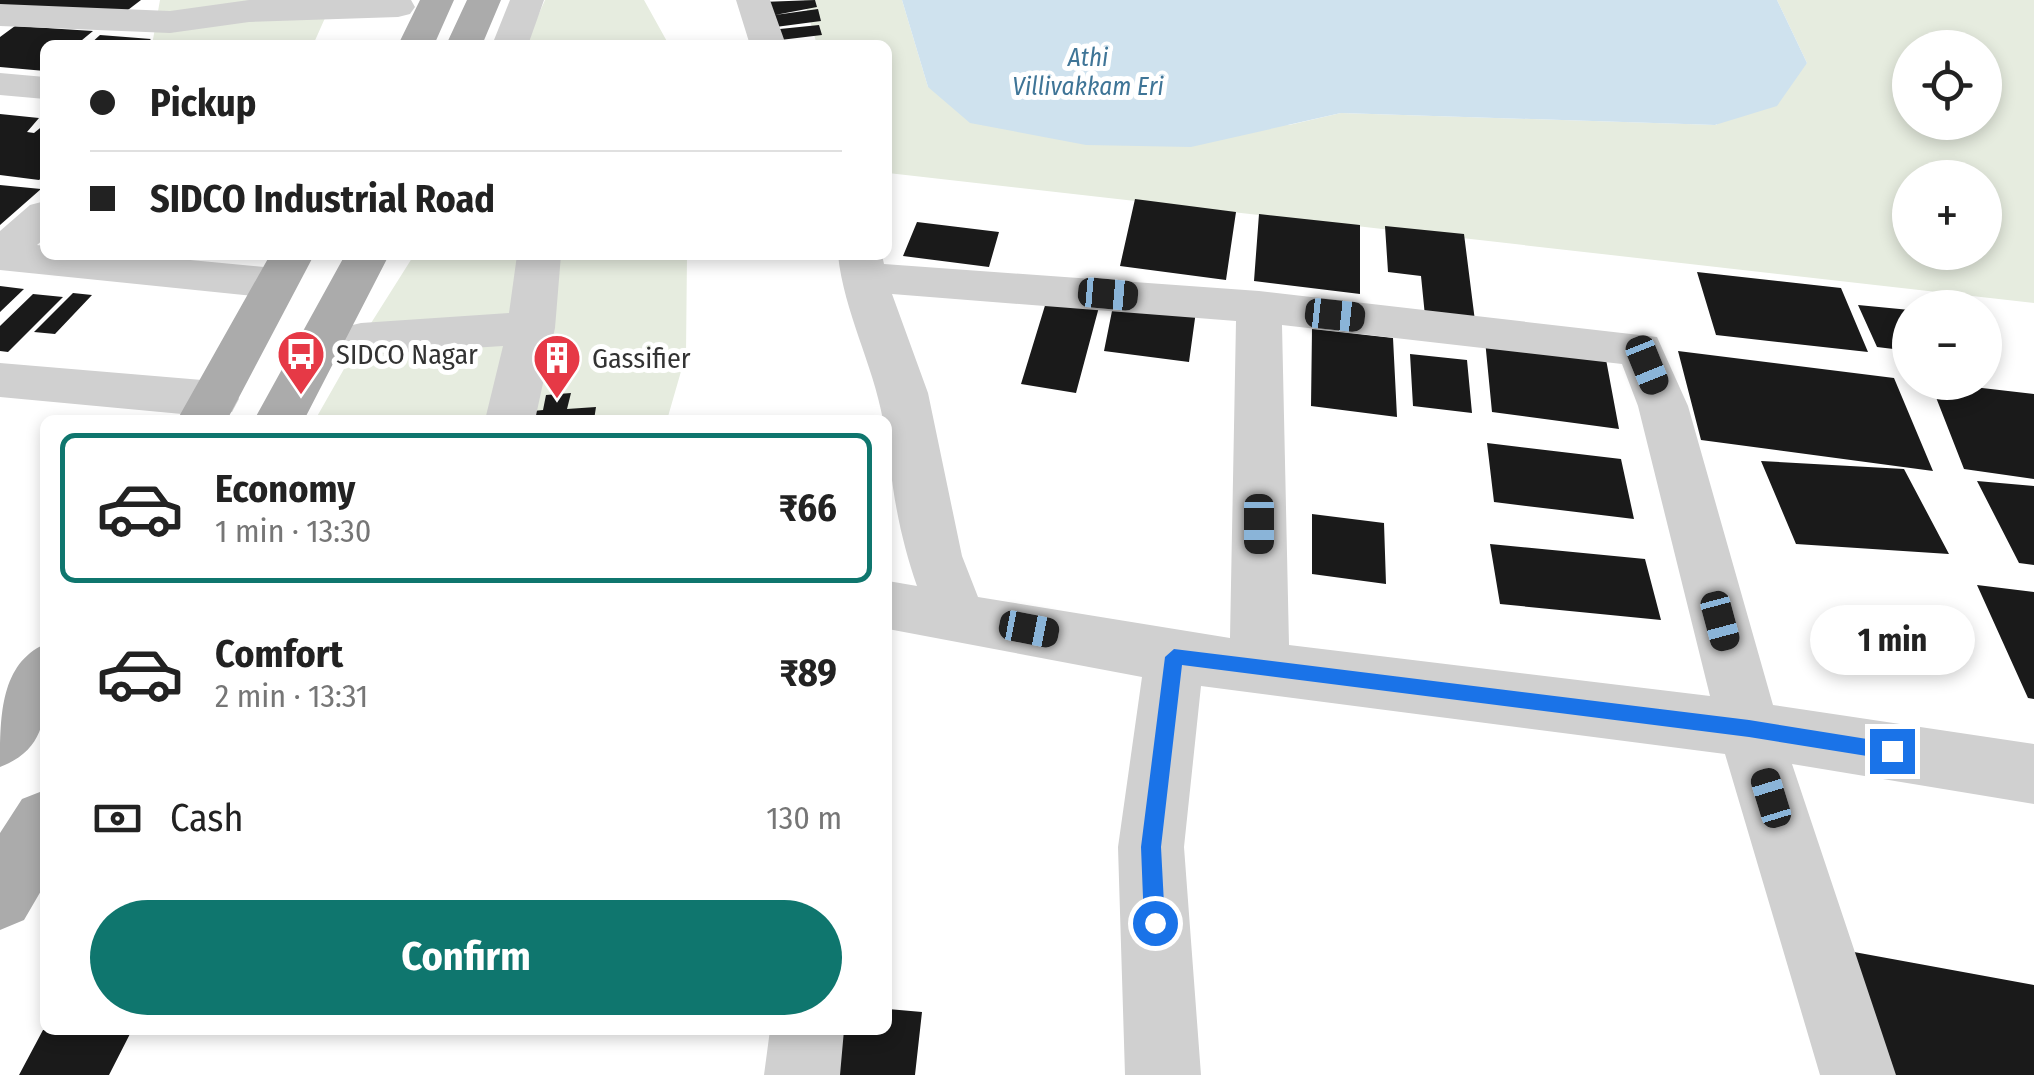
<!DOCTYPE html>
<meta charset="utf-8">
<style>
:root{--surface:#fff;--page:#f2f2f2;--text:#222;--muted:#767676;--line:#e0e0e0;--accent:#0f766e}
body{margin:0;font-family:"Fira Sans Condensed",sans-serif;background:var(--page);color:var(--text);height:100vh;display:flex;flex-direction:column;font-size:38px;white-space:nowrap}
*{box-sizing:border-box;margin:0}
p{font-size:32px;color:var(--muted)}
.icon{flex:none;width:55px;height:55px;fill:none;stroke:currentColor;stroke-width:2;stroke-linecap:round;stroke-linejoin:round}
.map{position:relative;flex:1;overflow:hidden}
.sheet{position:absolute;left:40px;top:415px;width:852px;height:620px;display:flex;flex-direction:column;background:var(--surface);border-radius:15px;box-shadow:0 5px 15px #0003}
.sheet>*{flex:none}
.guide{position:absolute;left:40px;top:40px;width:852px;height:220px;border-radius:15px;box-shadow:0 5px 15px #0003;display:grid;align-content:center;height:220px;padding:0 50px;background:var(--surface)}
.fabs{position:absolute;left:1892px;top:30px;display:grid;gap:20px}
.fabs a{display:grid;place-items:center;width:110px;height:110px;border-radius:50%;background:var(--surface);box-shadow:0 5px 15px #0003;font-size:50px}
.end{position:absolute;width:45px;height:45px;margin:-22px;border:12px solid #1a73e8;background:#fff;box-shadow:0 0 0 5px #fff}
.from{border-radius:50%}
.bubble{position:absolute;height:70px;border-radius:35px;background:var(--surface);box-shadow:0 5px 15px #0003;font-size:32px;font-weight:700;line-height:70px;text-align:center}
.car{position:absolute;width:30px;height:60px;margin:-30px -15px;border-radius:12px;box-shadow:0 0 8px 2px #0007;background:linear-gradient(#222 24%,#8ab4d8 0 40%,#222 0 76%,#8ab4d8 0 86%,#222 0)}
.guide b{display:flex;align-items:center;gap:35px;height:95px;font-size:38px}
.guide b+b{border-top:2px solid var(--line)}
.guide i{width:25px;height:25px;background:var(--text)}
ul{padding:18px 0 0;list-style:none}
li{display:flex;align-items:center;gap:30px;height:150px;margin:0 20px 15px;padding:0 30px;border:5px solid transparent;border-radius:15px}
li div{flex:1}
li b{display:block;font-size:38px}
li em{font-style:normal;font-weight:700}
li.on{border-color:var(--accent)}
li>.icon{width:90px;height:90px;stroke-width:1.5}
.pay{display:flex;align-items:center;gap:25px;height:110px;padding:0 50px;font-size:38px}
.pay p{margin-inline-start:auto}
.primary-button{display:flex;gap:20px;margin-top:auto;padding:20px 50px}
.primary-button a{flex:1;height:115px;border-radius:60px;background:var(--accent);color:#fff;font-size:40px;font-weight:700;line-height:115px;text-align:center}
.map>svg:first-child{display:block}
</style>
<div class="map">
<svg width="2034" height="1075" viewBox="0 0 2034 1075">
<rect width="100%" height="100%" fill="#fff"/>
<path fill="#e6ecdf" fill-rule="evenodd" d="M160,0H333L313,45H152Z
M545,0H644L669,45H525Z
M804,0H902L928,87L1289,125L1341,113L1716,125L1807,63L1777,0H2034V303L888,173V45H817ZM1910,48H1985V122H1910ZM1910,178H1985V252H1910Z
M414,255H687L686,354L667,420H315L361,339Z"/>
<path fill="#cfe2ee" d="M902,0H1777L1807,63L1777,106L1715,125L1341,113L1191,147L1086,145L970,123L928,87Z"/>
<path fill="#1a1a1a" d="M0,0H141L120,16L0,7Z
M815,0L817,7L775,15L818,9L821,21L768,28L760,2Z
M819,25L822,35L772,41L770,30Z
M15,26L93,31L76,45H45V71L0,67V37Z
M100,35L151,39L144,45H89Z
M0,114L39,118L27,132L34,133L45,124V175L39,180L0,175Z
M0,185L41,189L0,225Z
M1135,199L1236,212L1226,280L1120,266Z
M1259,214L1360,225V294L1254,281Z
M917,222L999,232L989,267L903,256Z
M1385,226L1464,234L1475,321L1425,316L1421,276L1388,272Z
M1697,272L1841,288L1868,352L1716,335Z
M0,286L24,289L0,312Z
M73,293L92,295L55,334L34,332Z
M33,294L63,297L8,352L0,351V326Z
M1047,299L1099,307L1076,393L1021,384Z
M1114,301L1196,311L1189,362L1104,351Z
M1858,305L1910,310V351L1877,347Z
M1312,329L1393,338L1397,417L1311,406Z
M1485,340L1605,354L1619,429L1492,412Z
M1678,351L1894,378L1933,471L1701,440Z
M1410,354L1467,360L1472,413L1413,406Z
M1930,382L2034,394V479L1964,469Z
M571,393L567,409L596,407L594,420H522L524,412L543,410L546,395Z
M1487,443L1621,459L1634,519L1494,502Z
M1761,461L1904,469L1949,554L1796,544Z
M1977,481L2034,486V565L2019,563Z
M1312,514L1384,523L1386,584L1312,574Z
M1490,544L1645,559L1661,620L1500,604Z
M1977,585L2034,592V699L2028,698Z
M1854,952L2034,985V1075H1886Z
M888,1009L922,1012L915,1075H832L840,1030H888Z
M43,1030H132L109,1075H19Z"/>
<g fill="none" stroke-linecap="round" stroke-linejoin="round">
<path fill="#d0d0d0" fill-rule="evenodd" d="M249,0H411L415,7L410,14L398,17L249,22L170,33L0,26V4L170,11Z
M510,0H544L528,45H492Z
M736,0H770L786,45H750Z
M0,73L45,77V99L0,95Z
M45,201V238L37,245L45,246V255H138L274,268L290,272L297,283L290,294L274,298L0,270V231L30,205Z
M517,255H561L555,328L535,420H485L503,346L361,355L344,351L337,339L344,327L361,323L509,313Z
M838,255H882L884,264L1259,291L1657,337L1688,406L1773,705L2034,744V804L1792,764L1896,1075H1820L1725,754L1201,686L1184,847L1201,1075H1125L1118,847L1142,677L888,629V581L917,586C899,535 888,475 888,420H883C873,364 844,312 838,255ZM892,294L1236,321L1230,638L978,597L962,556L928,393ZM1282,325L1622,364L1638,406L1710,696L1289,645Z
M0,363L214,381L232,386L239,399L232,412L214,417L0,397Z
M770,1030H844L840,1075H764Z"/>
<path fill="#ababab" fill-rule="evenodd" d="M420,0H454L434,45H398Z
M467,0H501L482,45H446Z
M270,255H314L227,420H177Z
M345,255H389L304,420H254Z
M45,644C45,694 57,746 0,767C0,717 0,664 45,644Z
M45,790V884L24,920L0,930V833L22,799Z"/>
</g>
<path fill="#1a73e8" d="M1174,649L1749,720L1892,743L1901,751L1892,760L1749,737L1182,665L1161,847L1165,923L1162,930L1155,933L1147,930L1144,923L1141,847L1165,657Z"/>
<defs>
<g id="bus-pin" transform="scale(2.5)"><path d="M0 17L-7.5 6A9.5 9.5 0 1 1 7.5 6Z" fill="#e63946" stroke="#fff"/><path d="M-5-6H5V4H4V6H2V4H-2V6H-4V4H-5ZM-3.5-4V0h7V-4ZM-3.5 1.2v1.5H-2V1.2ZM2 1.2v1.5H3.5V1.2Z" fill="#fff"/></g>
<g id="building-pin" transform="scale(2.5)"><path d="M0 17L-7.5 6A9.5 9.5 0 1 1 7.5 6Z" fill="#e63946" stroke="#fff"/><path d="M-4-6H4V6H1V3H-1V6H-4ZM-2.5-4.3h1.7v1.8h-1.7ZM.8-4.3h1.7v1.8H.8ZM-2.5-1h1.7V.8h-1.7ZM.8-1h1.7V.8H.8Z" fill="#fff"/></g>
</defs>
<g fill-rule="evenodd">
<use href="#bus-pin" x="301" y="354"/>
<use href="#building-pin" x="557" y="358"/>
</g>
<g text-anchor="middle" stroke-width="10" stroke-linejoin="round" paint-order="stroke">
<g font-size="25" font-style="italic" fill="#3f7597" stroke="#fff">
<text x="1088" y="66">Athi<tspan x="1088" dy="29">Villivakkam Eri</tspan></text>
</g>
<g font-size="28" fill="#333" stroke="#fff" text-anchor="start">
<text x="336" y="364">SIDCO Nagar</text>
<text x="592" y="368">Gassifier</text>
</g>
</g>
</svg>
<div class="fabs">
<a><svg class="icon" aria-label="locate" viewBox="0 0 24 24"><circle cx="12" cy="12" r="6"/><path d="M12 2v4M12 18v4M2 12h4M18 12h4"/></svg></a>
<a>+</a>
<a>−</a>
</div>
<i class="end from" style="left:1155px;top:923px"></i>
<i class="end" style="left:1892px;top:751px"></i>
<div class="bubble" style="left:1810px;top:605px;width:165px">1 min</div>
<i class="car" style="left:1108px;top:294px;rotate:95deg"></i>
<i class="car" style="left:1335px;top:315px;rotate:96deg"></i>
<i class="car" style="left:1647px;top:365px;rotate:158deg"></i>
<i class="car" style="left:1259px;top:524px;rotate:180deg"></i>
<i class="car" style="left:1720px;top:621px;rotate:165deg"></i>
<i class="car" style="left:1029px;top:629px;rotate:101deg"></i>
<i class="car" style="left:1771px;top:798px;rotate:343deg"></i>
<div class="guide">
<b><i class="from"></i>Pickup</b>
<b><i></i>SIDCO Industrial Road</b>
</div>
<section class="sheet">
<ul>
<li class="on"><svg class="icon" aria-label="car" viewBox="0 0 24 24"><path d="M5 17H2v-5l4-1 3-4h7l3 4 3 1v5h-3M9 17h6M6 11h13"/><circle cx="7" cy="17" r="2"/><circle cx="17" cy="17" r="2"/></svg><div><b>Economy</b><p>1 min · 13:30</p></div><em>₹66</em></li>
<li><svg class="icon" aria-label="car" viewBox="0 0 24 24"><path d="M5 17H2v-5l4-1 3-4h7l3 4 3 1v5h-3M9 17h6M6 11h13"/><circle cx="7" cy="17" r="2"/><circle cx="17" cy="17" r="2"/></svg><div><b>Comfort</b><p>2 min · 13:31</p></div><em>₹89</em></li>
</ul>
<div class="pay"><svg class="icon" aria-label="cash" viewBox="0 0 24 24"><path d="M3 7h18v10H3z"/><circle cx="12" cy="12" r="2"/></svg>Cash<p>130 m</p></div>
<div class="primary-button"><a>Confirm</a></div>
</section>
</div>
